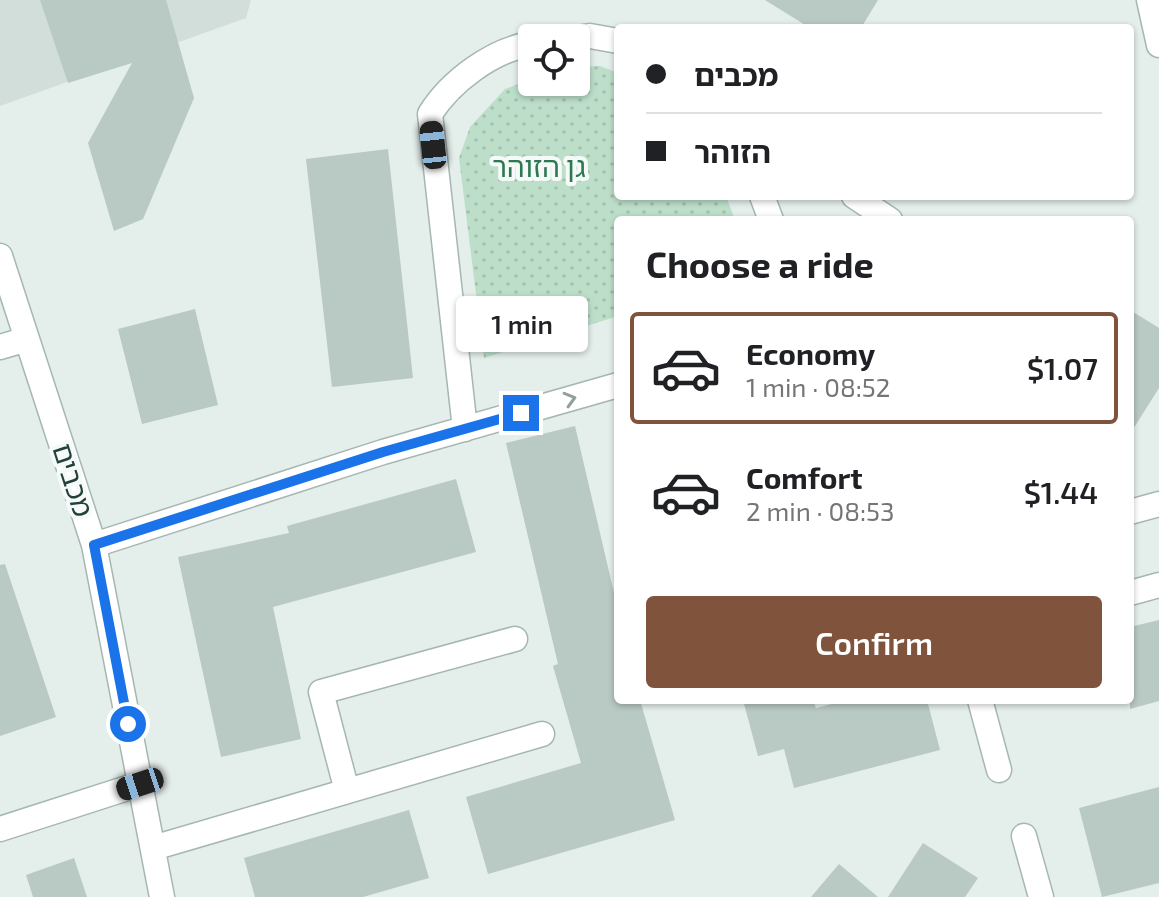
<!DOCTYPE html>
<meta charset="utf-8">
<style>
:root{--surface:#fff;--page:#f2f2f2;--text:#202124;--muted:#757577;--line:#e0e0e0;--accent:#80533d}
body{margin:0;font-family:"Exo 2","Noto Sans Hebrew",sans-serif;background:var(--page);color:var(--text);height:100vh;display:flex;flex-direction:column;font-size:30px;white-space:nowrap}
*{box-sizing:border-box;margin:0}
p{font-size:26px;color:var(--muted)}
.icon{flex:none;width:44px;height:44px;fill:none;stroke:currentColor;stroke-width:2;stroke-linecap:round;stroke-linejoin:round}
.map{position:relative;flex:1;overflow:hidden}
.sheet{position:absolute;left:614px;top:216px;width:520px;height:488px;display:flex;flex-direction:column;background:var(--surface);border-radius:8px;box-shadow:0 2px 6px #0004}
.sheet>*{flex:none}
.top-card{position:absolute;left:614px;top:24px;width:520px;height:176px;border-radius:8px;box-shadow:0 2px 6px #0004;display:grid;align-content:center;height:176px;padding:0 32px;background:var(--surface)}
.buttons{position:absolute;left:518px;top:24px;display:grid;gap:16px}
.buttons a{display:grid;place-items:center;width:72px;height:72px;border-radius:8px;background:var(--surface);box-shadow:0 2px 6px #0004;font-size:40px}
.end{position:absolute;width:36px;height:36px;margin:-18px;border:10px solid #1a73e8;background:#fff;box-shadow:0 0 0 4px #fff}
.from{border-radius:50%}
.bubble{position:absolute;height:56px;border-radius:8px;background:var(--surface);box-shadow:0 2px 6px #0004;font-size:26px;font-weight:600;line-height:56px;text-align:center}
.car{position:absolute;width:24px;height:48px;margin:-24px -12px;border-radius:10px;box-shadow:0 0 6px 2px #0007;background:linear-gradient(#222 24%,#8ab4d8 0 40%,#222 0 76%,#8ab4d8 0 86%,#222 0)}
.top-card b{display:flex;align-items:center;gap:28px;height:76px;font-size:30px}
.top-card b+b{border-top:2px solid var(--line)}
.top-card i{width:20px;height:20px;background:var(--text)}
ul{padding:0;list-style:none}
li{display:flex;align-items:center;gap:24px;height:112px;margin:0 16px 12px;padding:0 16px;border:4px solid transparent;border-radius:8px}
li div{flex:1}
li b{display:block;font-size:30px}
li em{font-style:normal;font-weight:600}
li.selected{border-color:var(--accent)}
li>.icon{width:72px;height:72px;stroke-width:1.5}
h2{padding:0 32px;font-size:36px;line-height:96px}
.action{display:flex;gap:16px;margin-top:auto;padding:16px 32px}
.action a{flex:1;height:92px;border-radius:8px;background:var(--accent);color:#fff;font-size:32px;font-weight:600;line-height:92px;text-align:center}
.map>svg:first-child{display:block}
</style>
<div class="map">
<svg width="1159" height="897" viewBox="0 0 1159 897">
<defs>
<pattern id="green-dots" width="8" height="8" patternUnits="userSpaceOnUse" patternTransform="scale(2)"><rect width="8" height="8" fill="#bddfca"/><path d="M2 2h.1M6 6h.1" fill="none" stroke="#a2c1ae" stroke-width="1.8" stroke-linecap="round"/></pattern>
</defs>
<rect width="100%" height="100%" fill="#e4eeeb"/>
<path fill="#d2deda" d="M0,0H251L246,18L0,106Z"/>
<path fill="url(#green-dots)" d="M600,66L618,73V196H726L735,220H618V316L484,358L459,158L470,127L505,89L532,79V82H576V67Z"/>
<path fill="#b9c9c4" d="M40,0H166L194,98L143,219L114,231L88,143L132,63L68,83Z
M765,0H878L861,28H810Z
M388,149L413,378L332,387L306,159Z
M195,309L218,405L142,424L118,329Z
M1130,310L1159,328V388L1130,434Z
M575,426L618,610V700H640L675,820L488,874L466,797L581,763L553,666L558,664L506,443Z
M456,479L476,552L273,607L301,739L221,757L178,557L289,533L287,526Z
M5,564L56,717L0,736V565Z
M1159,620V701L1130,709V627Z
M743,700H813L816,708L847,700H927L940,750L794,788L784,749L758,756Z
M1159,787V883L1102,897L1079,808Z
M409,810L429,878L363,897H255L244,858Z
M923,843L978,878L965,897H888Z
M74,858L87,897H33L26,875Z
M839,864L878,897H811Z"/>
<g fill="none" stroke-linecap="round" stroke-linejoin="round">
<g stroke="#a6b7b3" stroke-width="27">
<path id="minor" d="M1149,0L1159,45
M576,38L590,36L618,41
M762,196L771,220
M854,196L890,220
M0,256L94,545L162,897
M0,347L27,339
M465,429L430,114C450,82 493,49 532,44
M1130,512L1159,504
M94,545L383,452L618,385
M1130,593L1159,585
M980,700L999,770
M347,791L321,692L515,639
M0,829L140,784
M1024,836L1041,897
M153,848L542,734"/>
</g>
<use href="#minor" stroke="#fff" stroke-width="24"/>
</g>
<defs><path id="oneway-chevron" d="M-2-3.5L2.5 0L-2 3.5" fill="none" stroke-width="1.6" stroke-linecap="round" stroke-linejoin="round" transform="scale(2)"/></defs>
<use stroke="#91a09d" href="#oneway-chevron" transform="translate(570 399) rotate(-16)"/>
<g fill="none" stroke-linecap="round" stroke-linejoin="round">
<path stroke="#1a73e8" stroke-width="10" d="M128,724L94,545L383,452L521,413"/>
</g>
<g text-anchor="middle" stroke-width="8" stroke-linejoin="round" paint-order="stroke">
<g font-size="28" fill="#2c7951" stroke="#f5faf8">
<text x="539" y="177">גן הזוהר</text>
</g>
<g font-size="28" fill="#23413b" stroke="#f5faf8">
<text transform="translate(73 480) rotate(72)" y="10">מכבים</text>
</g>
</g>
</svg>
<div class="buttons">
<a><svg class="icon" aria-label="locate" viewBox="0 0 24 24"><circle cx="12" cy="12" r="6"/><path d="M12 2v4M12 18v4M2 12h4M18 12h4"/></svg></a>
</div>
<i class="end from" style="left:128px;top:724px"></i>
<i class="end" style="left:521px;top:413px"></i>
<div class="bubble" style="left:456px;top:296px;width:132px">1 min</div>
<i class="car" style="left:433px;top:145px;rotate:354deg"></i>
<i class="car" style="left:140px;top:784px;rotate:252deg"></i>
<div class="top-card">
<b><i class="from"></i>מכבים</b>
<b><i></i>הזוהר</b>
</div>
<section class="sheet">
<h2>Choose a ride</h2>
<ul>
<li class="selected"><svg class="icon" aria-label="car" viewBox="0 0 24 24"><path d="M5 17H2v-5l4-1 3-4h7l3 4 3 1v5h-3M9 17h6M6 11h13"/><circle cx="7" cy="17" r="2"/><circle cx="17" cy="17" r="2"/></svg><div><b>Economy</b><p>1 min · 08:52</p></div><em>$1.07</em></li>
<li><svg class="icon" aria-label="car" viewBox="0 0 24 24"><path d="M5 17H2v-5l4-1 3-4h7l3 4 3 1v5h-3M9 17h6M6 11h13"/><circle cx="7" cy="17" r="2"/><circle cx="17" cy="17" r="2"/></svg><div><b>Comfort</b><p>2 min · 08:53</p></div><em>$1.44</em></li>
</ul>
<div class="action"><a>Confirm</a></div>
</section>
</div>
